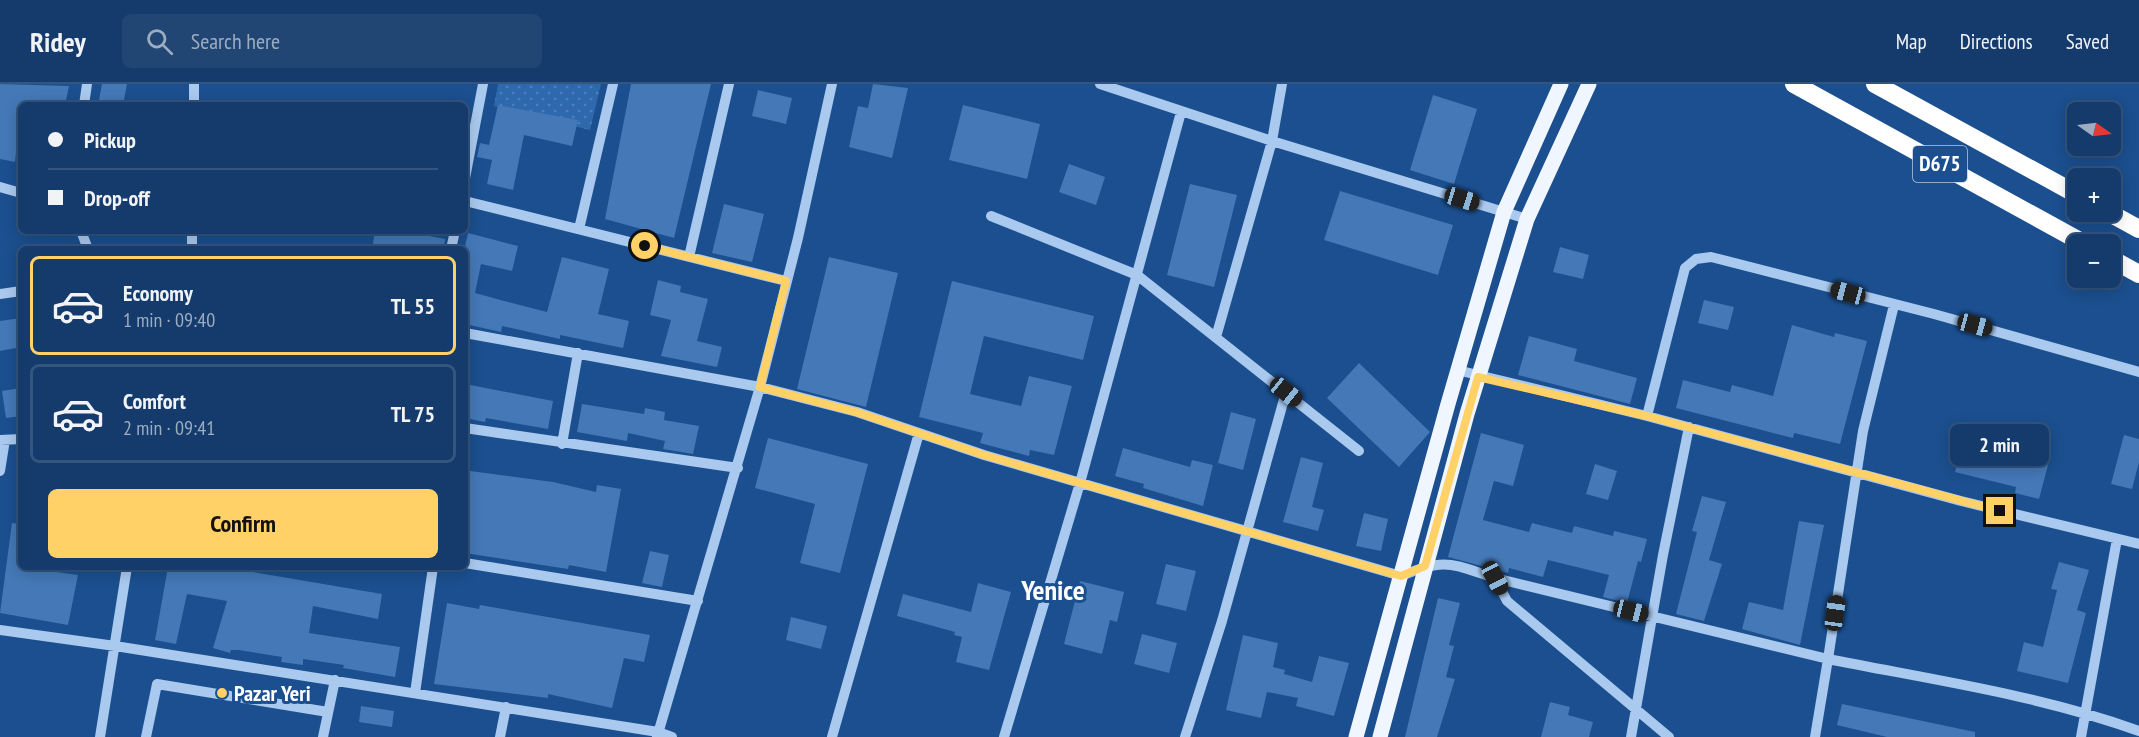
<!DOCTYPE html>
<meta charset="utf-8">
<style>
:root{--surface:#143b6b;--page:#214673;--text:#f1f3f6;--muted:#9dadc1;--line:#33557e;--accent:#ffd166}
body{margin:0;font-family:"PT Sans Narrow",sans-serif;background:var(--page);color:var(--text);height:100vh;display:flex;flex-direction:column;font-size:22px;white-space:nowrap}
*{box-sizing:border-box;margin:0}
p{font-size:20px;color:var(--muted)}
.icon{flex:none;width:33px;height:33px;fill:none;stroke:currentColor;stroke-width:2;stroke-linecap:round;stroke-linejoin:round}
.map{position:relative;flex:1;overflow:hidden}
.panel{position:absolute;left:18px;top:162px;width:450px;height:324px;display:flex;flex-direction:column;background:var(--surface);border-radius:9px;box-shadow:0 3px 15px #0003,0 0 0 2px var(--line)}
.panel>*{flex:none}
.guide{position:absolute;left:18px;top:18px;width:450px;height:132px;border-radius:9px;box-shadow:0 3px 15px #0003,0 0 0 2px var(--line);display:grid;align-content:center;height:132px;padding:0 30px;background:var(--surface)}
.needle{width:39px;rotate:104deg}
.buttons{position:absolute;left:2067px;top:18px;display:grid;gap:12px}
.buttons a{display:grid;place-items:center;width:54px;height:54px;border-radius:9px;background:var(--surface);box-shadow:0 3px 15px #0003,0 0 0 2px var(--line);font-size:30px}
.end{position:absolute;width:27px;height:27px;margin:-14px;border:8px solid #ffd166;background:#111;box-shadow:0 0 0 3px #111}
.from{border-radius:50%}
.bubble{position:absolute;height:42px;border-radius:9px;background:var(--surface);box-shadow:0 3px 15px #0003,0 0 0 2px var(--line);font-size:20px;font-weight:700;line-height:42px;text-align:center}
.car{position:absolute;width:18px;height:36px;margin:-18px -9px;border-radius:8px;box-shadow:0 0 4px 2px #0007;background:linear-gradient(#222 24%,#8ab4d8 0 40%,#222 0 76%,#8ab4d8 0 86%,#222 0)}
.guide b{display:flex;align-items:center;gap:21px;height:57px;font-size:22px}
.guide b+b{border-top:2px solid var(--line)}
.guide i{width:15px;height:15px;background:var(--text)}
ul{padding:10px 0 0;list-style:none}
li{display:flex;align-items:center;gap:18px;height:99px;margin:0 12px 9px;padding:0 18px;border:3px solid var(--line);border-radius:9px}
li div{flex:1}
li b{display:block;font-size:22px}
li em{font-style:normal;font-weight:700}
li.current{border-color:var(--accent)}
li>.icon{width:54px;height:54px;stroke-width:1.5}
.primary-button{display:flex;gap:12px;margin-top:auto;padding:12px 30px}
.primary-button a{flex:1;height:69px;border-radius:9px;background:var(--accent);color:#111;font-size:24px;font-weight:700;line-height:69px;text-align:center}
header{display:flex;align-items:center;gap:36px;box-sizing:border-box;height:84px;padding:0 30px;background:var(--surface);border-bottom:2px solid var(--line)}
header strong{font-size:28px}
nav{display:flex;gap:33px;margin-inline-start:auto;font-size:21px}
.search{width:420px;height:54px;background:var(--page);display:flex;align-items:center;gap:15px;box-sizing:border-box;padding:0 21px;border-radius:9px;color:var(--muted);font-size:22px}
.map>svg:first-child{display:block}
</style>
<header>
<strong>Ridey</strong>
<div class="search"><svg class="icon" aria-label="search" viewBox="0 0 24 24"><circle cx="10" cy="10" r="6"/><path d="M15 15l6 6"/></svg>Search here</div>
<nav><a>Map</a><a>Directions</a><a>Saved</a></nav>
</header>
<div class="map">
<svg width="2139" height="653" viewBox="0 0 2139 653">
<defs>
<pattern id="park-dots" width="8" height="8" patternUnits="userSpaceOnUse" patternTransform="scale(1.5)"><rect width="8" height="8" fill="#2e69ad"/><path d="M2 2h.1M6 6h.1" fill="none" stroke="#4d80b9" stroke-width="1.8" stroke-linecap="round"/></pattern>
</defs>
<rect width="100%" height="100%" fill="#1b4f8f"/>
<path fill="url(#park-dots)" d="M498,0H601L590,46L494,22Z"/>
<path fill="#4478b7" d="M0,0L69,2L65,21H21L15,78L0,75Z
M102,0H127L123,21H98Z
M631,0H711L674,154L605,135Z
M873,0L908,4L892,74L849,63L858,22L868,24Z
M758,6L792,14L786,40L752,32Z
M1433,11L1477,25L1454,100L1410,86Z
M498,21L578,36L572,62L524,51L513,106L487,100L492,76L477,73L480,59L489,61Z
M963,21L1040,40L1027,95L949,76Z
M1069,80L1105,93L1096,121L1059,108Z
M1190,100L1237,111L1214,203L1167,191Z
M1340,107L1453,141L1438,191L1324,156Z
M724,120L764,130L752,178L712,169Z
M375,147H403L445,155L444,165H372Z
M468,149L518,162L512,187L481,180L475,209L508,218L547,228L562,173L609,185L598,230L629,237L623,264L560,251V255L502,242L501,248L465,240V162Z
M1560,163L1589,171L1583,195L1553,188Z
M829,173L898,189L866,323L797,305Z
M658,196L681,202L680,208L708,215L697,257L722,263L717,283L661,272L671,236L650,231Z
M952,197L1094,232L1083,276L984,252L970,310L1021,322L1029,292L1072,302L1054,371L1030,366L1029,372L980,359L983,349L919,333Z
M1704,216L1734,223L1728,246L1698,239Z
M21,234V263L0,267V237Z
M1792,241L1834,253L1835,249L1867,257L1840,360L1794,349L1793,354L1676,324L1683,296L1730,308L1732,301L1773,312Z
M1529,252L1577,265L1574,277L1637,294L1630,320L1518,291Z
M1359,279L1430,348L1399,383L1327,314Z
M465,300L553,317L548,345L486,334L485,338L465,334Z
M21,304V332L6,334L2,307Z
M582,320L644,330L645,324L665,328L664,336L699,342L693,370L663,365L665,357L628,349L627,357L577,348Z
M1231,328L1256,335L1243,386L1218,379Z
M1481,349L1524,361L1513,402L1494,397L1483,436L1529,448L1532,439L1572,449L1574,442L1613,452L1614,447L1647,455L1641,478L1638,477L1627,519L1603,513L1609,491L1548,476L1543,493L1509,484L1508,489L1448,473Z
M2124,351L2139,355V378L2132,405L2111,400Z
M768,354L868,380L840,489L800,479L815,420L755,404Z
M1962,357L2048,381L2039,415L2015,409L2016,403L1955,388Z
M1123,364L1190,383L1192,376L1213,381L1203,422L1143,404L1144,400L1115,392Z
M1301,373L1323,379L1312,423L1324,426L1318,447L1283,438Z
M1595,380L1617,387L1608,416L1586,410Z
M470,387L553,398L596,408L597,401L621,405L606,488L569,481L568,485L465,469V419Z
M1702,412L1726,418L1709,476L1722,480L1704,537L1676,530L1697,448L1692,447Z
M1364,429L1388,435L1381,467L1356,462Z
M1799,437L1824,441L1800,561L1742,545L1749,518L1783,526Z
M12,439L21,440V483L78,491L68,541L0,529Z
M650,467L669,471L662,503L642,499Z
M2059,478L2089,486L2077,526L2086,529L2068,599L2017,587L2024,558L2043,563L2057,506L2051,505Z
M1166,480L1196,487L1186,527L1156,520Z
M168,483H223L382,510L378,535L313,522L309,549L400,563L395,593L343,584L344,581L303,575V581L281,578L282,573L239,566H231L230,569L213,564L227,517L187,510L176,560L155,556Z
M1080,497L1124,508L1117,538L1110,536L1102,570L1064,560Z
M978,499L1011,508L989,586L956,578L962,553L954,551L955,548L897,532L903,510L971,528Z
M1438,514L1460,519L1449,561L1454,562L1446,593L1455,595L1437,653H1405Z
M447,519L479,525L480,521L650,551L644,578L624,574L612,624L548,610V614L434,600Z
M791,533L827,542L821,565L786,556Z
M1142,550L1177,559L1169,589L1134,580Z
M1243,551L1278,559L1273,583L1285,586L1284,590L1312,598L1319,572L1349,579L1334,632L1296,622L1298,614L1267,608L1261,634L1226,626Z
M1550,618L1570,623L1568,631L1593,638L1589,653H1541Z
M1842,620L1975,648V653H1887L1837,641Z
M361,622L394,627L392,643L359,638Z"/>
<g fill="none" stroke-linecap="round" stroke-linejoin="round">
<path stroke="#a9c9ee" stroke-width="10" d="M1100,0L1272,57L1527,135
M84,21L87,0
M194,21V0
M465,94L483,0
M0,103L21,109
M465,117L786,197
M991,132L1137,191L1359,367
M579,145L613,0
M81,147L88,165
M192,165V147
M451,165L455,147
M689,173L729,0
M0,210L21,207
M1894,221L1863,347L1828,575C1933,596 2039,611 2139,647
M465,249L760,303L857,328L984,371L1401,492C1446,473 1451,480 1495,494L1507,517L1669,653
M1216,253L1272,57L1282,0
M1457,286L1647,332L1961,417L2139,460
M1647,332L1685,184L1696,175L1711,173L1934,230L2139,288
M465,344L738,384
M0,356L21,355
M562,360L578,269
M0,387L5,356
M465,479L698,517
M1495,494L1828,575L1815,653
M0,546L115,562L658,648L672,653
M415,609L433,483
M100,653L127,483
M146,653L157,600L328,628
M323,653L335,596
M500,653L506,623
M657,653L760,303L798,154L832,0
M832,653L919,349
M1004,653L1080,399L1181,28
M1185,653L1222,537L1286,308
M1631,653L1663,471L1689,343
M2081,653L2117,455"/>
<path stroke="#f0f6ff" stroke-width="15" d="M1356,653L1448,320L1504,128L1561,0
M1380,653L1467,330L1527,135L1589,0"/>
<path stroke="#fff" stroke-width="18" d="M1794,0L2085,160
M1875,0L2078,111
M2108,128L2139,145
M2110,174L2139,190"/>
</g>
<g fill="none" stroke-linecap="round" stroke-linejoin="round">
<path stroke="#ffd166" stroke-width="8" d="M645,162L786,197L760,303L856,328L984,371L1401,492L1425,482L1478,293L1647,332L2000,427"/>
</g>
<circle fill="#ffd166" stroke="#1b4f8f" stroke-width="2" cx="222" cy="609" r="6"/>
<g text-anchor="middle" stroke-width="6" stroke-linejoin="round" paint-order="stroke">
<rect fill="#1b4f8f" stroke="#bbcadd" stroke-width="1.5" x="1913" y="62" width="54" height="36" rx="4.5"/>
<g font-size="21" font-weight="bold" fill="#fff">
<text x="1940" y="87">D675</text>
</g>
<g font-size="22" font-weight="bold" fill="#fff" stroke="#1b4f8f" text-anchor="start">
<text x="234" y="617">Pazar Yeri</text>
</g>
<g font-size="28" font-weight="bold" fill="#fff" stroke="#1b4f8f">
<text x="1053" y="516">Yenice</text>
</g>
</g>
</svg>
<div class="buttons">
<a><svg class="needle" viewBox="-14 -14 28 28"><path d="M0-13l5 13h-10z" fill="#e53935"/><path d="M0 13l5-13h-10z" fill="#9dadc1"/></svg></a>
<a>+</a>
<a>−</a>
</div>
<i class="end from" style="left:645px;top:162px"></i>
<i class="end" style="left:2000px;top:427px"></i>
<div class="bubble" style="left:1950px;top:340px;width:99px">2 min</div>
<i class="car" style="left:1462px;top:115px;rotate:107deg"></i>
<i class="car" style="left:1848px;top:209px;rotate:285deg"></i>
<i class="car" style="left:1975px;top:241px;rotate:105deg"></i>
<i class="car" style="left:1286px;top:308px;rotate:129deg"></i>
<i class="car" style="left:1495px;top:494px;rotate:152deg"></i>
<i class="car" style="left:1631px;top:527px;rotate:104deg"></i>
<i class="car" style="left:1835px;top:529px;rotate:8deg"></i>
<div class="guide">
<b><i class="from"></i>Pickup</b>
<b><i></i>Drop-off</b>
</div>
<section class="panel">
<ul>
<li class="current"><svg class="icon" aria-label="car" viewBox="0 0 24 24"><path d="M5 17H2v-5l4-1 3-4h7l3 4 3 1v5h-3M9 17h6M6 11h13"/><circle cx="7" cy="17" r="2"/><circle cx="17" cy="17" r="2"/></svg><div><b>Economy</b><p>1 min · 09:40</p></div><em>TL 55</em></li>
<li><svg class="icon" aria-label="car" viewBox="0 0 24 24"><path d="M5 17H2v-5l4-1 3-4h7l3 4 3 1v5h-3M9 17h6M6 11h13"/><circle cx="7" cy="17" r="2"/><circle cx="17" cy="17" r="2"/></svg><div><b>Comfort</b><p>2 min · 09:41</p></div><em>TL 75</em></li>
</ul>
<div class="primary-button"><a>Confirm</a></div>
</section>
</div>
